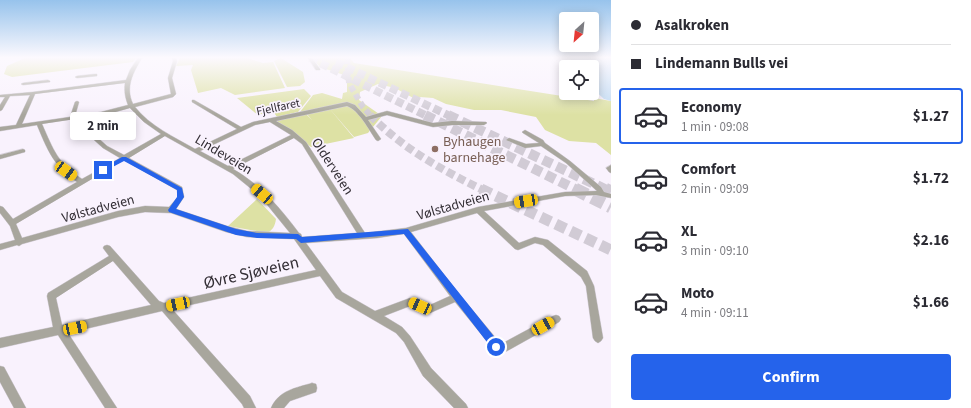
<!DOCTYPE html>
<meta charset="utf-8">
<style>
:root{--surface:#fff;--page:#f2f2f3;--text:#2b2b33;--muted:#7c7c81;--line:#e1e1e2;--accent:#2563eb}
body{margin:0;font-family:"Source Sans 3",sans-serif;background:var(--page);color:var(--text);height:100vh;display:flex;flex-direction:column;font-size:15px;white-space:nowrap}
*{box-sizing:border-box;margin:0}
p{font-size:13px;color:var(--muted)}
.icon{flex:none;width:22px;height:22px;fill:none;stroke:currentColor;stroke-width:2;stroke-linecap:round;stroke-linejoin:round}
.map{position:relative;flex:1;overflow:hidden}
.panel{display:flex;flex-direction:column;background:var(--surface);width:360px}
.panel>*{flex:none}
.banner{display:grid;align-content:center;height:88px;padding:0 20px;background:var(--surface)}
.needle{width:26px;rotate:207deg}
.controls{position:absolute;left:559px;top:12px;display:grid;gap:8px}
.controls a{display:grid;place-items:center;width:40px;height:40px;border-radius:4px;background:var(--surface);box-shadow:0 2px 10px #0003;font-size:20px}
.end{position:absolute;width:18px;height:18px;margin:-9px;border:5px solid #2563eb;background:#fff;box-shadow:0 0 0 2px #fff}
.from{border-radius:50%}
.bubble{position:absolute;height:28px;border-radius:4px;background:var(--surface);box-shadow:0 2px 10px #0003;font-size:13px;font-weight:700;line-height:28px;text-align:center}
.car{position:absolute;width:12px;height:24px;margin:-12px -6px;border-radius:5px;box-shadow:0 0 3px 1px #0007;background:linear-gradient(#f5c518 24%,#345 0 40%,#f5c518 0 76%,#345 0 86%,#f5c518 0)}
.banner b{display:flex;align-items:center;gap:14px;height:38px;font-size:15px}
.banner b+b{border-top:1px solid var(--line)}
.banner i{width:10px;height:10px;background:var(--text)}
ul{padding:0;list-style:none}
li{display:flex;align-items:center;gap:12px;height:56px;margin:0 8px 6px;padding:0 12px;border:2px solid transparent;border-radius:4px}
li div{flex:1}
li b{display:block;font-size:15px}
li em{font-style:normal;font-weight:700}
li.on{border-color:var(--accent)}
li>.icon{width:36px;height:36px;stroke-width:1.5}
.action{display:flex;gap:8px;margin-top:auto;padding:8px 20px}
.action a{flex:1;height:46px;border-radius:4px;background:var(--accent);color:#fff;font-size:16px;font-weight:700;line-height:46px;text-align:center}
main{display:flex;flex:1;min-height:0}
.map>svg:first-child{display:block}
</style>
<main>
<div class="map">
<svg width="611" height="408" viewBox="0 0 611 408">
<rect width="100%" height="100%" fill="#f9f2fd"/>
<path fill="#dde1a4" d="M25,58H136L133,62L12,77L4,74L7,66Z
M180,58H247L263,63L273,62L285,88L235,95L221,88L198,93L191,70L193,65L176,66Z
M281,58L303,72L305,82L300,86L287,87L274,61Z
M312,58H350L354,63L594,101V98L611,101V155L596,143L569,141L545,130L536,117L501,110H474L446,104L433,98L420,97L417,100L395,88L378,84L360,92L359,100L382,116L368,133L354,137L329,108L354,138L311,147L277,121L306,114L312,120L306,113L321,109L300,112L313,95L322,93L342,99L343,93L347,92V76L320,67Z
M304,89L311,96L298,112L277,117L273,111L258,115L237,98Z
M257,199L276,219C275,226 273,229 268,233L228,226Z"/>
<path fill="#bed9f2" d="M569,58H611V101L604,99L592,88V67H578L573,61Z"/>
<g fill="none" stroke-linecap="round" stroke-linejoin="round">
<path stroke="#d1cbd5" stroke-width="6" stroke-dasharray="6 3.5" stroke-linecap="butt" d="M347,58L349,83L363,107L371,116"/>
<path stroke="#d1cbd5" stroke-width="8" stroke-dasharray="8 4" stroke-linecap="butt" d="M370,115C402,148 442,170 483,190"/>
<path stroke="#d1cbd5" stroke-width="11" stroke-dasharray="11 5.5" stroke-linecap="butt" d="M481,189L611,250"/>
<path stroke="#d1cbd5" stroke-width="8" stroke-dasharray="8 4" stroke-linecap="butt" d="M310,58L427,116
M336,62L450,116"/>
<path stroke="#d1cbd5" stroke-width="10" stroke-dasharray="10 5" stroke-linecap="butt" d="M425,115L577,190
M448,115L607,190"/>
<path stroke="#d1cbd5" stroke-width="13" stroke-dasharray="13 6" stroke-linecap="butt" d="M575,189L611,207
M605,189L611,192"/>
<g stroke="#d5cfd9" stroke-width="1">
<path id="minor" d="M138,58H142C133,73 125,87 133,104L171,94L168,78L173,61L172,58H176L177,61L172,78L176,94L173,97L135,107C150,126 174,137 195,149L237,129L192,102V100H194L241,127L253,122L347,102L355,105L366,117L387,111L433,123L452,121L486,122L487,123L484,125H452L433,127L387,115L368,120L381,139L378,141L376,140C369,130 359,110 347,106L276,121L292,130L306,142L365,233L406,228L478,207L565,192L597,191L566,163L541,146L525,148L506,140L509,138L526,144L539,143L523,133L522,132L525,130L543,140L545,143L570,161L601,187L604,192L611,194V198L596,195L565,196L484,211L519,243L535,237L548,240L587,271L594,286L603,338L601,341L598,343L595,341L593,338L586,286L581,277L543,245L535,243L518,250L515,249L477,213L411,232L459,294L500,343H503L553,316L556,315L559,316L561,319L559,322L507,351C503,353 499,353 495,351L455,302L430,313L410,306L384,316L402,327L410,336L431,368L466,404L468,408H454L423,376L404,342L396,333L336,298L320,276L172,309L250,396L256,408H244L242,404L162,311L68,333L117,408H105L58,335L0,348V338L53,327L47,296L48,293L109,256L103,248L104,246L107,245L110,246L159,301L164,303L316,270L294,239L247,237L226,232L171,213L145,212L118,217L22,244L19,246L17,245L0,250V244L15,240L10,226L0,213V206L3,207L13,219L77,182C53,165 48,151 37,125L0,131V127L16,125L30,95L10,96L2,110L0,111V105L5,97H0V95L33,92L126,80L130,70ZM125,83C124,91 125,97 128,105L101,112L75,116L79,102L77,101L75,102L70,117L22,124L35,94ZM130,108L144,122L161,134L124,155L107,146L97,137L87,118L101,116ZM82,118L93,139L103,148L120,158L82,179C57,162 54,151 42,124ZM270,122L291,135L228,166L200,151L255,125ZM165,136L233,174L260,196L290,233L247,231L227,226L176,209L184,197L182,187L129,158ZM294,138L302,144L357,233L302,237L301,234L299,233C281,209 260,184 233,169ZM124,160L177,190L178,197L169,207L145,206L118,211L22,238L16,224ZM404,234L450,296L430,305L410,298L375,311L342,292L306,243L377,238ZM113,261L151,305L62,325L56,298Z
M308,58H312L320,69V70H316Z
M95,74H97V76L77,78L75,77L77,76Z
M48,80L50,81V82L23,85L21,84L23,83Z
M23,149L25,150V152L0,159V155Z
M611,165V173L609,172L606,168Z
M0,366L4,367L26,408H14L0,382Z
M312,383L316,384L317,388L316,392L290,401L284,408H271C279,390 296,388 312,383Z"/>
</g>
<use href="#minor" fill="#a8a69d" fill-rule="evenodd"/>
</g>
<linearGradient id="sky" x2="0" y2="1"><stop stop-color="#97c3ec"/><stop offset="0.5" stop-color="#fcf9fe"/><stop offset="1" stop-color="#fcf9fe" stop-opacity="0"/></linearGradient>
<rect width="611" height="115" fill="url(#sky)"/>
<path fill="#2563eb" d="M122,157H126L182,188L184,197L176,209L236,229L257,233L298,234L302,237L408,229L500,344L501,347L500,350L496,351L493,350L404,234L301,243L296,239L257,238L236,235L169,212L168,210L177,197V190L124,161L105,171H101V169Z"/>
<circle fill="#8d6e63" stroke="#f9f2fd" stroke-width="1.5" cx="435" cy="149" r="4"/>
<g text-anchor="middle" stroke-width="3.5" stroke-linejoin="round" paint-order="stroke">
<g font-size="12" fill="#332e35" stroke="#f9f2fd">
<text transform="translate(278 107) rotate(-12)" y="4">Fjellfaret</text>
</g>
<g font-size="14" fill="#785e54" stroke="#f9f2fd" text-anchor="start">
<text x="443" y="146">Byhaugen<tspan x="443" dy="16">barnehage</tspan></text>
</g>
<g font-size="14" fill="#332e35" stroke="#f9f2fd">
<text transform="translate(224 154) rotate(31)" y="5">Lindeveien</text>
<text transform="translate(333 166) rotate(57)" y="5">Olderveien</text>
<text transform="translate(453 205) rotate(-16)" y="5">Vølstadveien</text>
<text transform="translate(98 208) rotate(-15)" y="5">Vølstadveien</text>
</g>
<g font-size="17" fill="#332e35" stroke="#f9f2fd">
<text transform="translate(251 272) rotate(-13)" y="6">Øvre Sjøveien</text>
</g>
</g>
</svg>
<div class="controls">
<a><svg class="needle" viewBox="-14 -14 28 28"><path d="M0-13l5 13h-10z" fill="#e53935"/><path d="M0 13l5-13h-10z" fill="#7c7c81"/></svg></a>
<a><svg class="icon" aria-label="locate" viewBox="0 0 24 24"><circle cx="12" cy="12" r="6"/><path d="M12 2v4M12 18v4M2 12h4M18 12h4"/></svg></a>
</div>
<i class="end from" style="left:496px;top:347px"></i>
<i class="end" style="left:103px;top:170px"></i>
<div class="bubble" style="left:70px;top:112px;width:66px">2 min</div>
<i class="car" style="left:66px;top:171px;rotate:125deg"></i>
<i class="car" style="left:262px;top:194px;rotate:310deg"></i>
<i class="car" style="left:526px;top:201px;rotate:261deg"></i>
<i class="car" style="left:178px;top:304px;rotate:258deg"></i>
<i class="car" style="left:420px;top:306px;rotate:294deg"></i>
<i class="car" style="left:543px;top:326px;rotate:61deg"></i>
<i class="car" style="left:75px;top:328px;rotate:78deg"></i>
</div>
<section class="panel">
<div class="banner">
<b><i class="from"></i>Asalkroken</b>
<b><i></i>Lindemann Bulls vei</b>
</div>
<ul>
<li class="on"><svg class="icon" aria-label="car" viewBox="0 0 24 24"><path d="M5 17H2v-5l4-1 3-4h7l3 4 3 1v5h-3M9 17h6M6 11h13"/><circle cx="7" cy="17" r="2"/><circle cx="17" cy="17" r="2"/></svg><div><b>Economy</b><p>1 min · 09:08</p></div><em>$1.27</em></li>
<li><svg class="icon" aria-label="car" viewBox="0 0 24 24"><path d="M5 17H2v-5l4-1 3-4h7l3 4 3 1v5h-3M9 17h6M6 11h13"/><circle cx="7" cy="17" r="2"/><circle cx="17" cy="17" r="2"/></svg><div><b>Comfort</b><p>2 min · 09:09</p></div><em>$1.72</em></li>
<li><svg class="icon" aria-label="car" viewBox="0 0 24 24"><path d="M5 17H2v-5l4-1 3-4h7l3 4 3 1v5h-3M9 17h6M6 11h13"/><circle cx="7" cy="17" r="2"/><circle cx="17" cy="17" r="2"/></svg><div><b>XL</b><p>3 min · 09:10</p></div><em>$2.16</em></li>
<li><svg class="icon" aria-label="car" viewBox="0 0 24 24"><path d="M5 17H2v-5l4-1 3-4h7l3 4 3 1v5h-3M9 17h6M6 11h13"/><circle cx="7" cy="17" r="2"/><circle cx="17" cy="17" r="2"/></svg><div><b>Moto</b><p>4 min · 09:11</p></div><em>$1.66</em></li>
</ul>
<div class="action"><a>Confirm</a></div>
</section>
</main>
